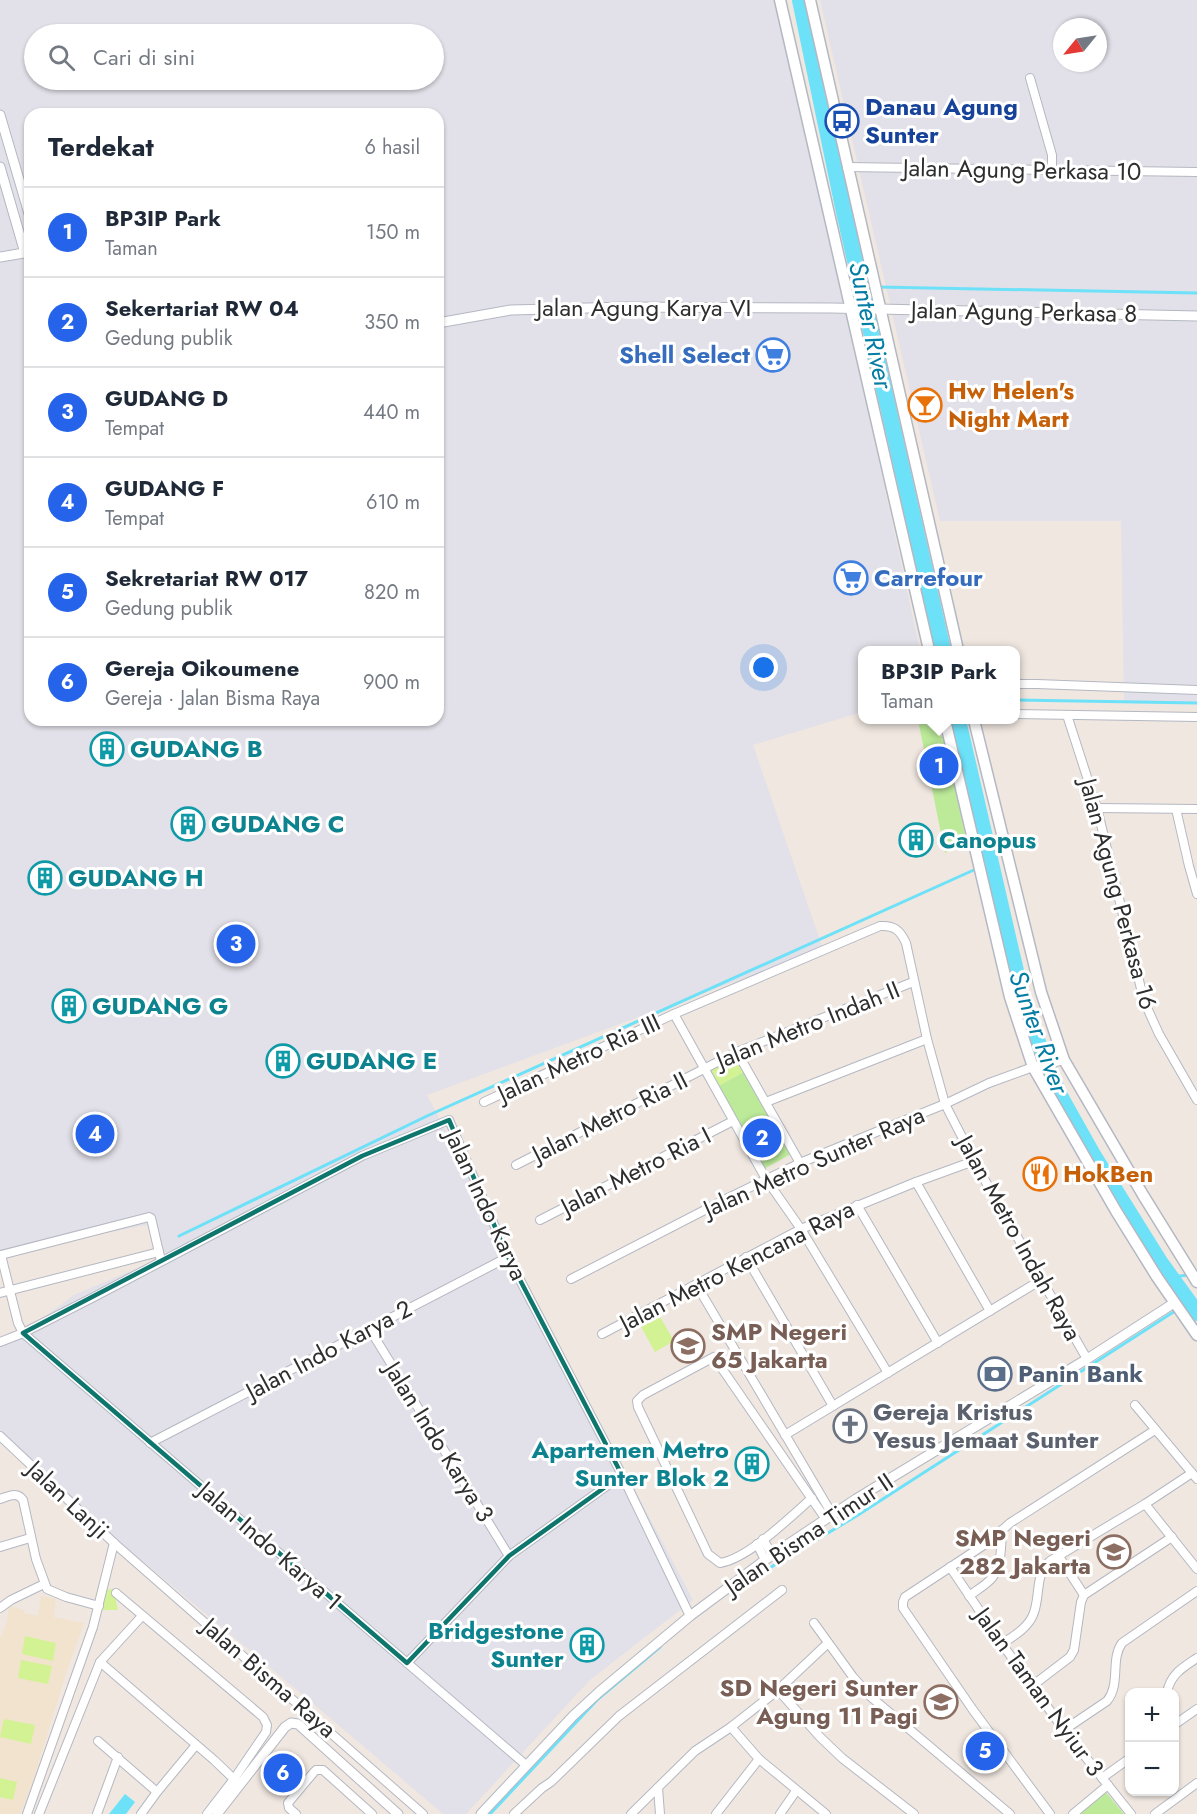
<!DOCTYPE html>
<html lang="id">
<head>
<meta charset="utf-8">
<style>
  body { margin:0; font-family:Jost,sans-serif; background:#f2f2f3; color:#1f2937 }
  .controls { position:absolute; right:18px; bottom:18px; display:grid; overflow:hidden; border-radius:12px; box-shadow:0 2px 4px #0004 }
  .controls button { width:54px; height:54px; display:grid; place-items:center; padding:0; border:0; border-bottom:2px solid #e0e1e3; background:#fff; color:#1f2937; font:30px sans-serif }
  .compass { position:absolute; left:1053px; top:18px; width:54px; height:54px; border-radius:50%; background:#fff; box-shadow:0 2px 4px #0004; rotate:240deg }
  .you { position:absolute; left:764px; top:668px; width:21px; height:21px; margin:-15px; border:4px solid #fff; border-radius:50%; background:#1a73e8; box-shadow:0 0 0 9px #1a73e833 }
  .badge { display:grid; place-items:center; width:39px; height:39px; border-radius:50%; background:#2563eb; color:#fff; font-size:20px; font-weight:700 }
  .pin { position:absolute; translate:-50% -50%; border:3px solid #fff; box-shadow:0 2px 6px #0006 }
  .popup { position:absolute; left:858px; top:646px; width:162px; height:78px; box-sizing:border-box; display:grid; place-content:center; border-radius:12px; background:#fff; filter:drop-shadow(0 2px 4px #0005); font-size:20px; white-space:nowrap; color:#747a83 }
  .popup b { font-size:22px; color:#1f2937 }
  .popup::after { content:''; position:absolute; left:50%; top:100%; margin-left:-12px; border:12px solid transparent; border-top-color:#fff }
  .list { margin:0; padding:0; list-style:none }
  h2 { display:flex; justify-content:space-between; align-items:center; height:78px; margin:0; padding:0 24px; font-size:26px }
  h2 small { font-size:20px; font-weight:400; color:#747a83 }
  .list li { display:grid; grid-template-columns:39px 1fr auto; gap:18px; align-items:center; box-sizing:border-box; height:90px; padding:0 24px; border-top:2px solid #e0e1e3 }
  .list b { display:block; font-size:22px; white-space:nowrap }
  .list p { margin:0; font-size:20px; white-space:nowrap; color:#747a83 }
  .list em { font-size:20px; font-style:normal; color:#747a83 }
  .icon { flex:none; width:33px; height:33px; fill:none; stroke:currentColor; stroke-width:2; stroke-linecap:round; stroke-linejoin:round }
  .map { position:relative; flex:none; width:1197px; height:1814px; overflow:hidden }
  .search { position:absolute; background:#fff; box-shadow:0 2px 4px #0004; left:24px; top:24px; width:420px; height:66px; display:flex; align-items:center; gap:15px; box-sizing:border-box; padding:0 21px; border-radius:33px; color:#747a83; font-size:22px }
  .panel { position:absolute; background:#fff; box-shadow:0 2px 4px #0004; left:24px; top:108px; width:420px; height:618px; border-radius:18px }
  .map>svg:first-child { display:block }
</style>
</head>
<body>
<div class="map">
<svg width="1197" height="1814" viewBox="0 0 1197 1814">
  <rect width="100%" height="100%" fill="#f0e7e0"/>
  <g fill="#e2e0e8" fill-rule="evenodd">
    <path d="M0 0H775L844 302 920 650H862V712L753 745 823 949 427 1095 693 1600 590 1680 466 1814H443L316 1706 0 1442V1346L29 1328 74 1295 159 1259 152 1224 0 1253ZM34 34H434V80H34ZM30 114H438V720H30Z"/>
    <path d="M820 0H1197V703L1124 701 1121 521H940ZM1062 27H1098V63H1062Z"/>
  </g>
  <path fill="#f2e3cf" d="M41 1596 56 1599 54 1617 84 1623 66 1673 32 1784 20 1814H0V1639L7 1622 9 1606 24 1610V1613L38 1616Z"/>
  <g fill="#bcea99">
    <path d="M918 720H921L944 738 967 843 945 853Z"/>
    <path d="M945 720H957L989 862 981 864Z"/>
    <path d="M745 1071 791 1154 762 1170 717 1087Z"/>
    <path d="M1104 1790 1124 1814H1076Z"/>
  </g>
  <g fill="#d3f294">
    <path d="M736 1055 745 1071 717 1087 708 1070Z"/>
    <path d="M659 1315 674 1341 655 1352 640 1325Z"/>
    <path d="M113 1589 118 1610H103L104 1590Z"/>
    <path d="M25 1636 56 1643 53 1661 22 1654Z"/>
    <path d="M21 1660 52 1666 48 1684 18 1678Z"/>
    <path d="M4 1719 35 1725 31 1744 0 1737Z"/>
    <path d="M0 1778 17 1782 13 1800 0 1797Z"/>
  </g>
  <path fill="#6ce1f8" d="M125 1794 135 1802 126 1814H109Z"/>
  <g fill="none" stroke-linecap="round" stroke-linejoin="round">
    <g stroke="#6ce1f8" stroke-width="3">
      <path d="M861 287H871"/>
      <path d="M878 287 1197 293"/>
      <path d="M1016 700 1197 703"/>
      <path d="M982 866 990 862"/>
      <path d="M179 1236 427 1116 976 869"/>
      <path d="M1171 1277 1189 1275"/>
      <path d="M731 1591 858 1515 1189 1302"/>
      <path d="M490 1814 598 1699 660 1647"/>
    </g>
    <g stroke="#6ce1f8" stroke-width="16">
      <path d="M800 0 844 212 943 650"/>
      <path d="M958 720 1012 954 1024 1004 1042 1053 1060 1096 1092 1153 1160 1262 1197 1313"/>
    </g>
    <defs>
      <g id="minor">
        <path d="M1030 78 1052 155V170"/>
        <path d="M847 167 1197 172"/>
        <path d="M1016 684H1037L1197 690"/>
        <path d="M1016 714 1197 717"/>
        <path d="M1067 715 1097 808 1144 1001 1159 1034 1197 1100"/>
        <path d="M1097 808 1197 809"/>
        <path d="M1176 809 1189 866 1197 894"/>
        <path d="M674 1014 766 1179 801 1229 888 1373"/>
        <path d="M737 1052 800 1163"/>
        <path d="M484 1102 674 1014 880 926C894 925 900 930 906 943L927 1039 945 1104 979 1170 1087 1359"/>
        <path d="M766 1102 927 1039"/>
        <path d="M516 1165 737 1052 913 982"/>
        <path d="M916 1182 990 1311"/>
        <path d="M857 1205 938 1343"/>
        <path d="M540 1220 733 1121"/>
        <path d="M0 1255H1L18 1323 23 1333 526 1765"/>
        <path d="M1 1255 149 1217 151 1218 161 1261"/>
        <path d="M746 1257 833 1406"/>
        <path d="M571 1279 730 1197 800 1163 945 1104 989 1083 1033 1067 1064 1060"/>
        <path d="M696 1284 832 1514"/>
        <path d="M0 1293 159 1252"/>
        <path d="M369 1328 509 1556"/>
        <path d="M602 1334 801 1229 916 1182 974 1161"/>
        <path d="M0 1342 23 1333 92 1298 362 1156 449 1120 508 1257 622 1475 690 1616"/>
        <path d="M1135 1405 1197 1479"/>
        <path d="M785 1435 1041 1280"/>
        <path d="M0 1436 114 1543 423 1814"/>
        <path d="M150 1443 508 1257"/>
        <path d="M812 1498C789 1518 749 1558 720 1563L708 1554 638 1407 637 1401 643 1395 714 1357 825 1518"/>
        <path d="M0 1499C9 1496 17 1491 23 1500L36 1559 47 1589 66 1597 99 1606"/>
        <path d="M1145 1504 1197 1569"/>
        <path d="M763 1539 772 1555"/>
        <path d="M757 1544 765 1560"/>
        <path d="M0 1547 30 1538"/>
        <path d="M1058 1555 1084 1595"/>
        <path d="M950 1567 1002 1644 1064 1730 1131 1814"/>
        <path d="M116 1593 263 1717 267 1725 266 1732 234 1779 207 1814"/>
        <path d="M969 1596C977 1590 986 1585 992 1578 1002 1566 1001 1545 1002 1530"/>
        <path d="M0 1608 11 1600 44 1584"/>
        <path d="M814 1623 853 1677 871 1697 1010 1814"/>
        <path d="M1002 1644C1013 1636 1027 1629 1033 1615 1041 1597 1034 1575 1050 1561L1145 1504 1192 1473"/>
        <path d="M100 1662 214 1760 237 1782"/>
        <path d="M407 1663 509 1556 622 1475"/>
        <path d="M1032 1686 1070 1657 1074 1650 1081 1602 1084 1595 1172 1537"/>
        <path d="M778 1690 820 1737 842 1758 914 1814"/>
        <path d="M1167 1692C1171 1674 1182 1668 1197 1658"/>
        <path d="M1174 1725 1197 1709"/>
        <path d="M731 1727 759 1759 826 1814"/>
        <path d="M1064 1730 1107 1701C1121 1684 1110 1660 1122 1643L1197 1591"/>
        <path d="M98 1741 157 1792"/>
        <path d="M1102 1778 1130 1758"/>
        <path d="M658 1788 660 1814"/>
        <path d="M27 1814 93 1627 114 1543"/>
        <path d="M39 1814 100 1662 142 1616"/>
        <path d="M97 1814 118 1757"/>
        <path d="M141 1814 157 1792 196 1745"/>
        <path d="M296 1814 289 1808 288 1803 314 1772 316 1770H323L372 1814"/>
        <path d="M514 1814 542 1788 551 1782 619 1716 782 1590"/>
        <path d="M631 1814 695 1751 731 1727 778 1690 828 1643"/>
        <path d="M716 1814 759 1759"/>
        <path d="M780 1814 796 1791"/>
        <path d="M1050 1814 973 1710 903 1608V1602L905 1597 990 1541 1010 1523 1155 1430"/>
        <path d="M1073 1814 1108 1785"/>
        <path d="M1155 1814 1197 1783"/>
      </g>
      <g id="tertiary">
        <path d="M0 115 30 217"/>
        <path d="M0 167 25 253"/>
        <path d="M0 257 30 252"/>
        <path d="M438 323 511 310 626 307 831 308 1197 316"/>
        <path d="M217 1814 285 1727 291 1723 298 1724 398 1814"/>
        <path d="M481 1814 573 1716 599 1692 690 1616 772 1555 856 1499 1087 1359 1174 1303"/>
      </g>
      <g id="secondary">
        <path d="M780 0 929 650"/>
        <path d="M810 0 958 650"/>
        <path d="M945 720 1010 997 1033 1067 1116 1211 1157 1277 1197 1335"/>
        <path d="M974 720 1041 992 1064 1060 1143 1195 1197 1282"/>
      </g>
    </defs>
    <use href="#minor" stroke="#b4b8c2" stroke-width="10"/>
    <use href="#tertiary" stroke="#b4b8c2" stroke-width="11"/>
    <use href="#secondary" stroke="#b4b8c2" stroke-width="13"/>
    <use href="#minor" stroke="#fff" stroke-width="8"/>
    <use href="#tertiary" stroke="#fff" stroke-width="9"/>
    <use href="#secondary" stroke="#fff" stroke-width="10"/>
  </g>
  <path fill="none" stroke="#0f766e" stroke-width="4.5" stroke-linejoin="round" d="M449 1120 508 1257 622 1475 509 1556 407 1663 23 1333 362 1156Z"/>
  <defs>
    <symbol id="bus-ring" viewBox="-11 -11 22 22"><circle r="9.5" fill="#fff" stroke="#1a4fb4" stroke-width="1.5"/><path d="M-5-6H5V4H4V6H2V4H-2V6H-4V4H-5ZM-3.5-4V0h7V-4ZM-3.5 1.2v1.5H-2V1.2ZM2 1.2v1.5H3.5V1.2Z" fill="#1a4fb4"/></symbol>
    <symbol id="supermarket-ring" viewBox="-11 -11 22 22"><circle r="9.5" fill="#fff" stroke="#3f7fe0" stroke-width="1.5"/><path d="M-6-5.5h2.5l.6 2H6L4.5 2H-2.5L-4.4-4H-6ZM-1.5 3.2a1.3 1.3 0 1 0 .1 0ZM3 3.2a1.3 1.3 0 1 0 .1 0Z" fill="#3f7fe0"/></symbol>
    <symbol id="bar-ring" viewBox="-11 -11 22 22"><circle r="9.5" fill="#fff" stroke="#e8710a" stroke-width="1.5"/><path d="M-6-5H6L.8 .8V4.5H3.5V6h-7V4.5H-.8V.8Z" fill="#e8710a"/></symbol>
    <symbol id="building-ring" viewBox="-11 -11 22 22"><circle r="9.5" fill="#fff" stroke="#0f9aa8" stroke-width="1.5"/><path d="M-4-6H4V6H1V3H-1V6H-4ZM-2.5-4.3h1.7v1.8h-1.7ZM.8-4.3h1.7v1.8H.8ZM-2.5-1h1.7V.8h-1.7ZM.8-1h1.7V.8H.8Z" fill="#0f9aa8"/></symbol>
    <symbol id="restaurant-ring" viewBox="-11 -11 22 22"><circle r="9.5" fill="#fff" stroke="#e8710a" stroke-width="1.5"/><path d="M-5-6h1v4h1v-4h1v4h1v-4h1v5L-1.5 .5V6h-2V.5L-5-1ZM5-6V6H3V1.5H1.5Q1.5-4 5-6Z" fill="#e8710a"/></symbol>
    <symbol id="school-ring" viewBox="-11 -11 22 22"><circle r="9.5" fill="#fff" stroke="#8d6e63" stroke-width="1.5"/><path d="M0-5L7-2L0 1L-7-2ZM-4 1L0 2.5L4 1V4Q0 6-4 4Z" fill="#8d6e63"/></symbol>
    <symbol id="bank-ring" viewBox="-11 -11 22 22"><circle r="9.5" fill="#fff" stroke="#5c6f8a" stroke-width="1.5"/><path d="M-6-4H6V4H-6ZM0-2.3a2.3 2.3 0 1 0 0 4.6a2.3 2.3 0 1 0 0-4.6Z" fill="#5c6f8a"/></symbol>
    <symbol id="church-ring" viewBox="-11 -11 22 22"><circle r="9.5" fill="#fff" stroke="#6b7280" stroke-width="1.5"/><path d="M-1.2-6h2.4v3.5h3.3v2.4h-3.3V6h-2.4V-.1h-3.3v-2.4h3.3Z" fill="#6b7280"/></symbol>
  </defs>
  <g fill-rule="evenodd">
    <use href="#bus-ring" x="823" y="102" width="38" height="38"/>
    <use href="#supermarket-ring" x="754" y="336" width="38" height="38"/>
    <use href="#bar-ring" x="906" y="386" width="38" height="38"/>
    <use href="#supermarket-ring" x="832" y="559" width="38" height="38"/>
    <use href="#building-ring" x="88" y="730" width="38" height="38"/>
    <use href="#building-ring" x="169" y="805" width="38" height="38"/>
    <use href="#building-ring" x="897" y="821" width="38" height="38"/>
    <use href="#building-ring" x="26" y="859" width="38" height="38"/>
    <use href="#building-ring" x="50" y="987" width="38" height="38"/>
    <use href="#building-ring" x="264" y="1042" width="38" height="38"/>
    <use href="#restaurant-ring" x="1021" y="1155" width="38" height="38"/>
    <use href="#school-ring" x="669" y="1327" width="38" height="38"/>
    <use href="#bank-ring" x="976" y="1355" width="38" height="38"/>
    <use href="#church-ring" x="831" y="1407" width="38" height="38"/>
    <use href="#building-ring" x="733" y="1445" width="38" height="38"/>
    <use href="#school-ring" x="1095" y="1533" width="38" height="38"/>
    <use href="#building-ring" x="568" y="1626" width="38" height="38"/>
    <use href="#school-ring" x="922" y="1683" width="38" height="38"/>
  </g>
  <g text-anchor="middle" stroke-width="6" stroke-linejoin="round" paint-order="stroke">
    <g font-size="24" font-weight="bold" fill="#164399" stroke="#fff" text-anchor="start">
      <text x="865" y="115">Danau Agung<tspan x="865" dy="28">Sunter</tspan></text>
    </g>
    <g font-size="24" fill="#2e2e2e" stroke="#fff">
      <text transform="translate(1022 170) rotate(1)" y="8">Jalan Agung Perkasa 10</text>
      <text x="644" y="316">Jalan Agung Karya VI</text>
      <text transform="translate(1024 312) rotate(1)" y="8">Jalan Agung Perkasa 8</text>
      <text transform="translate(1118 894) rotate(75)" y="8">Jalan Agung Perkasa 16</text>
      <text transform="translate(808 1025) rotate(-22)" y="8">Jalan Metro Indah II</text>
      <text transform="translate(579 1058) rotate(-25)" y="8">Jalan Metro Ria III</text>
      <text transform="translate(610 1117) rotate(-27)" y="8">Jalan Metro Ria II</text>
      <text transform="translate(814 1162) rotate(-24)" y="8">Jalan Metro Sunter Raya</text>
      <text transform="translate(636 1171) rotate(-27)" y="8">Jalan Metro Ria I</text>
      <text transform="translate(486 1205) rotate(65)" y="8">Jalan Indo Karya</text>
      <text transform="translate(1019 1238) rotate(61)" y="8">Jalan Metro Indah Raya</text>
      <text transform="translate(737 1266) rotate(-27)" y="8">Jalan Metro Kencana Raya</text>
      <text transform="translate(329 1350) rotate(-28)" y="8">Jalan Indo Karya 2</text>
      <text transform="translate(439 1442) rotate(58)" y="8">Jalan Indo Karya 3</text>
      <text transform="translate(68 1500) rotate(43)" y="8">Jalan Lanji</text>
      <text transform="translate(809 1534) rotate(-34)" y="8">Jalan Bisma Timur II</text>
      <text transform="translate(270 1546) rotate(41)" y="8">Jalan Indo Karya 1</text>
      <text transform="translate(269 1678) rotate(41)" y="8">Jalan Bisma Raya</text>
      <text transform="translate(1039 1692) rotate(54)" y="8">Jalan Taman Nyiur 3</text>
    </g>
    <g font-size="24" font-weight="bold" fill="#366cbe" stroke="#fff" text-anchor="end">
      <text x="750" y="363">Shell Select</text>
      <text x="874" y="586" text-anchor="start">Carrefour</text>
    </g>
    <g font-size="24" font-weight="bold" fill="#c56008" stroke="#fff" text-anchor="start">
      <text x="948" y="399">Hw Helen's<tspan x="948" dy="28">Night Mart</tspan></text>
      <text x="1063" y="1182">HokBen</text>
    </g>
    <g font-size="24" font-weight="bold" fill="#0d838f" stroke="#fff" text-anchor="start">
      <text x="130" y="757">GUDANG B</text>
      <text x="211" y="832">GUDANG C</text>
      <text x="939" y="848">Canopus</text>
      <text x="68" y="886">GUDANG H</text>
      <text x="92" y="1014">GUDANG G</text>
      <text x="306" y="1069">GUDANG E</text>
      <text x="729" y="1458" text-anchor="end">Apartemen Metro<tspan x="729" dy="28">Sunter Blok 2</tspan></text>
      <text x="564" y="1639" text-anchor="end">Bridgestone<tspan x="564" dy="28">Sunter</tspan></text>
    </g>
    <g font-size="24" font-weight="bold" fill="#785e54" stroke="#fff" text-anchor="end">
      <text x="711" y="1340" text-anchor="start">SMP Negeri<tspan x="711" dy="28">65 Jakarta</tspan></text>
      <text x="1091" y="1546">SMP Negeri<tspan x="1091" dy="28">282 Jakarta</tspan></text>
      <text x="918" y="1696">SD Negeri Sunter<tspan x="918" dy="28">Agung 11 Pagi</tspan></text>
    </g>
    <g font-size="24" font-weight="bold" fill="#4e5e75" stroke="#fff" text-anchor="start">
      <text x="1018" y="1382">Panin Bank</text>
    </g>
    <g font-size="24" font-weight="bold" fill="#5b616d" stroke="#fff" text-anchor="start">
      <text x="873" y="1420">Gereja Kristus<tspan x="873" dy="28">Yesus Jemaat Sunter</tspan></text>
    </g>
    <g font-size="26" font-style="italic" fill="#047da5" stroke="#fff">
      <text transform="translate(871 325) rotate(78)" y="9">Sunter River</text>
      <text transform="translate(1039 1032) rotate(70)" y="9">Sunter River</text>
    </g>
  </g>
</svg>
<div class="controls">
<button>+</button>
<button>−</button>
</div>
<svg class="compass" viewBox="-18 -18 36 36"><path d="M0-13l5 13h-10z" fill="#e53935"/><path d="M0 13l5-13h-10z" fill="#747a83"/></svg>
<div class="you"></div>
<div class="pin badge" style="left:939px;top:766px">1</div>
<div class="popup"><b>BP3IP Park</b>Taman</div>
<div class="pin badge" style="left:762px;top:1138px">2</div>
<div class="pin badge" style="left:236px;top:944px">3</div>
<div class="pin badge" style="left:95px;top:1134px">4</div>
<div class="pin badge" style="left:985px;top:1751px">5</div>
<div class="pin badge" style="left:283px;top:1773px">6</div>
<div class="search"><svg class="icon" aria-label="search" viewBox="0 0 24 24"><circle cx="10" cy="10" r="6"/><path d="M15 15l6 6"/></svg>Cari di sini</div>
<section class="panel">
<h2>Terdekat<small>6 hasil</small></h2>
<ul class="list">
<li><span class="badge">1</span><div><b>BP3IP Park</b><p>Taman</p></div><em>150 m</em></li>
<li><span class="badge">2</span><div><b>Sekertariat RW 04</b><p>Gedung publik</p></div><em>350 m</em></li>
<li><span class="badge">3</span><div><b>GUDANG D</b><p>Tempat</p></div><em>440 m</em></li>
<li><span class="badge">4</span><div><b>GUDANG F</b><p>Tempat</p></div><em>610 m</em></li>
<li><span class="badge">5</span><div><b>Sekretariat RW 017</b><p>Gedung publik</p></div><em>820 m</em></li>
<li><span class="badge">6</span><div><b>Gereja Oikoumene</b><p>Gereja · Jalan Bisma Raya</p></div><em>900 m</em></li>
</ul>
</section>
</div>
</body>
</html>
